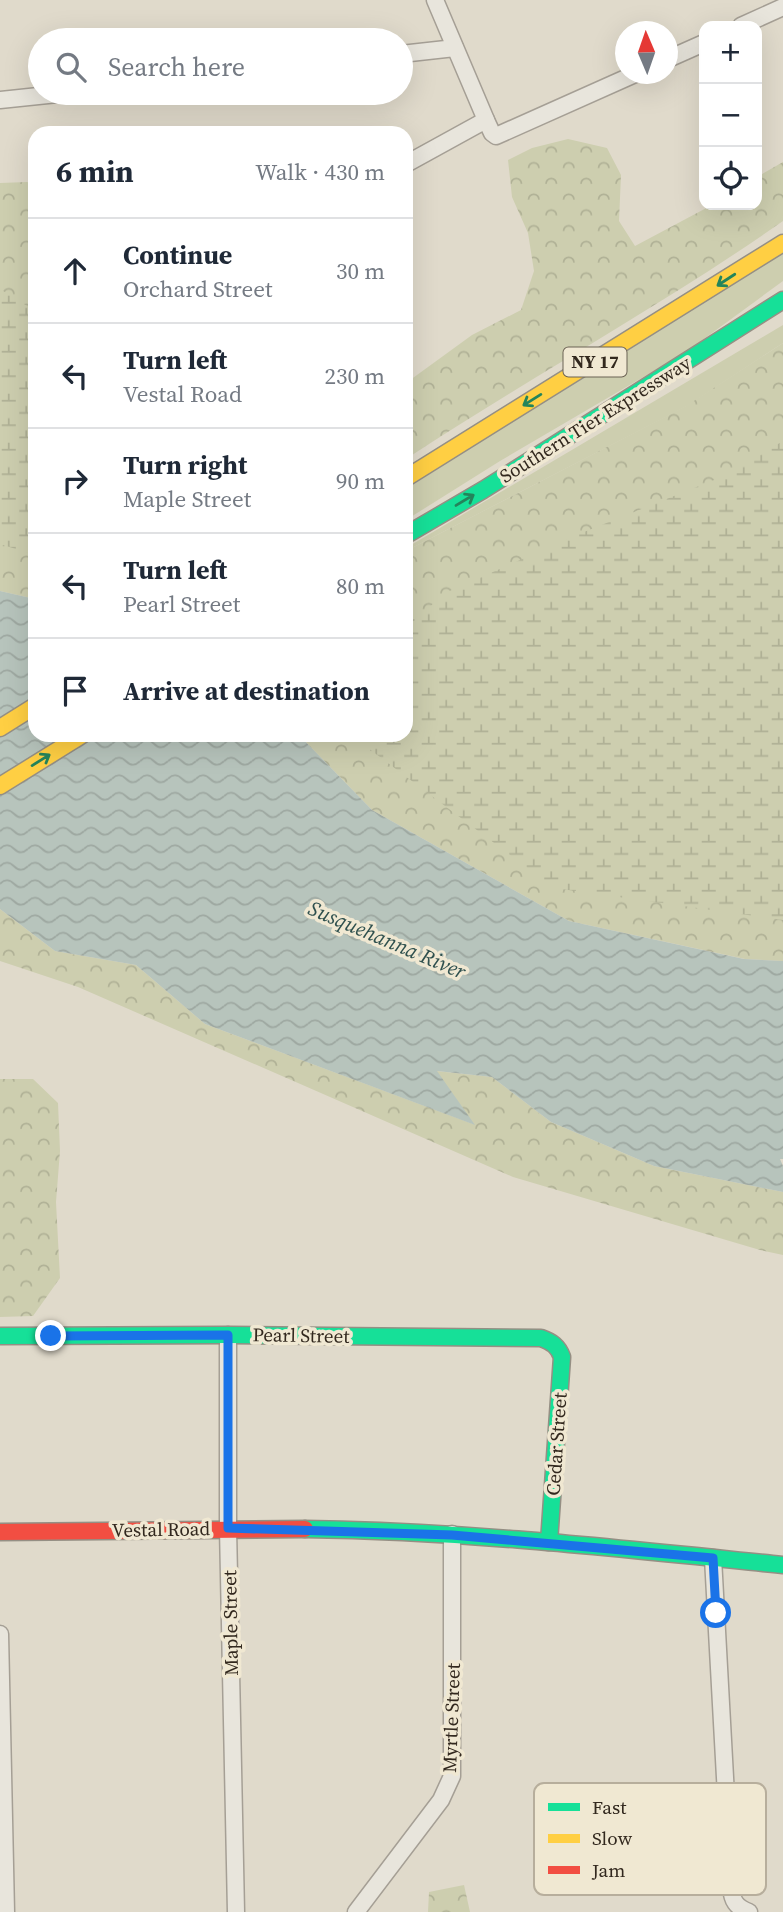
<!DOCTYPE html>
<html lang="en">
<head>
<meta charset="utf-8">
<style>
  body { margin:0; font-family:"Source Serif 4",serif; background:#f2f2f3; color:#1f2937 }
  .controls { position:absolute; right:21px; top:21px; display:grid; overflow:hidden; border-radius:14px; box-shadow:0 7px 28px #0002 }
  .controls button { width:63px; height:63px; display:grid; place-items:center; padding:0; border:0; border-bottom:2px solid #e0e1e3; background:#fff; color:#1f2937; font:35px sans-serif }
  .compass { position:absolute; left:615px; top:21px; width:63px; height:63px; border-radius:50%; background:#fff; box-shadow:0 7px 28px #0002; rotate:358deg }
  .stop { position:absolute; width:21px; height:21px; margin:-16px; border:5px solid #1a73e8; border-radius:50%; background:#fff }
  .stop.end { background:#1a73e8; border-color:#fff; box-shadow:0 2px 7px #0008 }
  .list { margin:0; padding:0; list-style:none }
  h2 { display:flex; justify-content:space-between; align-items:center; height:91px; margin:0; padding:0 28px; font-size:30px }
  h2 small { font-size:23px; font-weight:400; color:#747a83 }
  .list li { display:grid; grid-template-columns:46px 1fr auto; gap:21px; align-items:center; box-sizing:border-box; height:105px; padding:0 28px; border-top:2px solid #e0e1e3 }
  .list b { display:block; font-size:26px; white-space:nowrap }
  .list p { margin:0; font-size:23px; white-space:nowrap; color:#747a83 }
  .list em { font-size:23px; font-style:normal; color:#747a83 }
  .icon { flex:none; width:38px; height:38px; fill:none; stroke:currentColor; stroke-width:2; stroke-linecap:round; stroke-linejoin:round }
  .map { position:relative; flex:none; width:783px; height:1912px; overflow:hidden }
  .search { position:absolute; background:#fff; box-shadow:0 7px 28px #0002; left:28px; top:28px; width:385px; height:77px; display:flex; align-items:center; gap:18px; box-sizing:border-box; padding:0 24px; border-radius:38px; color:#747a83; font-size:26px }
  .panel { position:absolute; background:#fff; box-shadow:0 7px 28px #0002; left:28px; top:126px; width:385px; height:616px; border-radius:21px }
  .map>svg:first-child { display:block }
</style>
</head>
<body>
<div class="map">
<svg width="783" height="1912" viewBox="0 0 783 1912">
  <defs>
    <pattern id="forest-crowns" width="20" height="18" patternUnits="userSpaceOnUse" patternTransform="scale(1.75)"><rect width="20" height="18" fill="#cdceaf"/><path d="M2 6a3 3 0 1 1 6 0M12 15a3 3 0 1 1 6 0" fill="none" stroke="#b0b196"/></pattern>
    <pattern id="wetland-marsh" width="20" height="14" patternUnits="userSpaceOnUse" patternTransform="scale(1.75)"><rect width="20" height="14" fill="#cdceaf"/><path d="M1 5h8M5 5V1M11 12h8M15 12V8" fill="none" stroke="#b0b196"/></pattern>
    <pattern id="water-waves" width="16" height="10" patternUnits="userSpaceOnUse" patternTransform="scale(1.75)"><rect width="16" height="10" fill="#b7c4bc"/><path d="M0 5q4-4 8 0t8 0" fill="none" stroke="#9ea8a1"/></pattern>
  </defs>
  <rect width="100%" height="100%" fill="#e0dacb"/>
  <g fill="#cdceaf">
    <path d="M783 251V281L686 352 500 461 406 520V489Z"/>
    <path d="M783 325V343L687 406 406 551V548Z"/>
  </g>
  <g fill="url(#forest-crowns)">
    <path d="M568 139 607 148 621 175 619 221 635 246 712 205H757V177L783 162V221C662 306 530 377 406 459V383L472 335 521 310 534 271 528 233 512 197 508 160 532 148Z"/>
    <path d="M27 182 35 184V599L0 591V183Z"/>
    <path d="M783 343V961L745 959 569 921 372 810 299 735H406V551L686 406Z"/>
    <path d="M0 909 55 951 136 965 205 1024 473 1124 436 1071 492 1077 551 1122 654 1166 783 1192V1255L760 1250 513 1177 78 987 0 961Z"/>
    <path d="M0 1079H33L58 1103 60 1151 56 1202 60 1278 33 1316 0 1317Z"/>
    <path d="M464 1885 470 1912H428L429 1892Z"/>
  </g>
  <g fill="url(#wetland-marsh)">
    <path d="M0 289 35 311V555L0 544Z"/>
    <path d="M783 441V920L554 888 368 748 370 735H406V628L445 593 579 534 729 474Z"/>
  </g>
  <path fill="url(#water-waves)" d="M0 591 35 599V735H299L372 810 569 921 744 959 783 961V1159H780L783 1166V1192L654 1166 551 1122 492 1077 437 1071 475 1125 205 1024 136 965 55 951 0 909Z"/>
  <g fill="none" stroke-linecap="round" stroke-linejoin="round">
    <defs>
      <g id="street">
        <path d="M435 0 486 120 492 133 496 136 635 74"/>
        <path d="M741 26 783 7"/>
        <path d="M401 54 455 48"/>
        <path d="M668 59 704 43"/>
        <path d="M0 100 67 93"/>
        <path d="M406 164 486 120"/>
        <path d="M228 1335V1528L236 1912"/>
        <path d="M713 1558 731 1887C732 1901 736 1907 749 1912"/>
        <path d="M0 1634 6 1912"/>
        <path d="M356 1912 441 1800 452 1776V1534"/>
      </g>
      <g id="fast">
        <path d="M406 535 483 490 783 300"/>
        <path d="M0 1336 228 1335 541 1338C552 1342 558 1346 562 1357L549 1542"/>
        <path d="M305 1529C465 1531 624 1549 783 1565"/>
      </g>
      <g id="slow">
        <path d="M406 478 783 243"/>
        <path d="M0 728 35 706"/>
        <path d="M0 786 82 735"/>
      </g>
      <path id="jam" d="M0 1532 305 1529"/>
    </defs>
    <use href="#street" stroke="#a59f95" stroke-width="19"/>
    <use href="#fast" stroke="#958f84" stroke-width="19"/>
    <use href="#slow" stroke="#958f84" stroke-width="19"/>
    <use href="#jam" stroke="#958f84" stroke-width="19"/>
    <use href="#street" stroke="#e8e5dc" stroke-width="16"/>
    <use href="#fast" stroke="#16e098" stroke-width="16"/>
    <use href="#slow" stroke="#ffcf43" stroke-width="16"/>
    <use href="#jam" stroke="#f24e42" stroke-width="16"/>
  </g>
  <defs><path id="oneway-shaft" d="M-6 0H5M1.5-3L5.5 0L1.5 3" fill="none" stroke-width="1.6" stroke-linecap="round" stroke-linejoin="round" transform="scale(1.75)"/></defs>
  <g stroke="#24845b">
    <use href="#oneway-shaft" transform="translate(726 280) rotate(147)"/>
    <use href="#oneway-shaft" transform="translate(532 400) rotate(148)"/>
    <use href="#oneway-shaft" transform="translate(465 500) rotate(-31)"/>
    <use href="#oneway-shaft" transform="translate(41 760) rotate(-32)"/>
  </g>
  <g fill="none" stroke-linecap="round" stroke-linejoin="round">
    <path stroke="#1a73e8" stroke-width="9" d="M51 1336 228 1335V1528L452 1535 713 1558 716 1613"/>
  </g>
  <g text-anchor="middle" stroke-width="7" stroke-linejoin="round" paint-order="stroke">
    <rect fill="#f0e8d2" stroke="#6b6254" stroke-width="2" x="563.5" y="347.5" width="63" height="29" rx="5"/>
    <g font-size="18" font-weight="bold" fill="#32281e">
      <text x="595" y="368">NY 17</text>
    </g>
    <g font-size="19" fill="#32281e" stroke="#f0e8d2">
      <text transform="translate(595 419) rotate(-32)" y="7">Southern Tier Expressway</text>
      <text transform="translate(301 1335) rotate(1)" y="7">Pearl Street</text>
      <text transform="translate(556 1444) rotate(-86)" y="7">Cedar Street</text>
      <text transform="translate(161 1529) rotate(-1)" y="7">Vestal Road</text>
      <text transform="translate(230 1623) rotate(-91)" y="7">Maple Street</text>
      <text transform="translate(451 1718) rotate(-88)" y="7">Myrtle Street</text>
    </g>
    <g font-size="21" font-style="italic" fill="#2f504e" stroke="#f0e8d2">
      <text transform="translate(387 940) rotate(23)" y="7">Susquehanna River</text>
    </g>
  </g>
  <rect x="534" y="1783" width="232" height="112" rx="10" fill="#f0e8d2" stroke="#b7ae9c" stroke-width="2"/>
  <rect x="548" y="1803" width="32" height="8" fill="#16e098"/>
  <rect x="548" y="1834" width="32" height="9" fill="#ffcf43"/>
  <rect x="548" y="1866" width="32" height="8" fill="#f24e42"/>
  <g font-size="19" fill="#32281e">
    <text x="592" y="1814">Fast</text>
    <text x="592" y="1845">Slow</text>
    <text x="592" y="1877">Jam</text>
  </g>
</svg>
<div class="controls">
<button>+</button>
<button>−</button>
<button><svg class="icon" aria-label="locate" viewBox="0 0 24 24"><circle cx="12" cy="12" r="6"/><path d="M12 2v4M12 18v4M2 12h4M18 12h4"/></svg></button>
</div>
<svg class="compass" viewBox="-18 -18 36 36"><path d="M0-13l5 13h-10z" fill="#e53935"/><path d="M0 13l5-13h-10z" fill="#747a83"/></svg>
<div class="stop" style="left:716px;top:1613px"></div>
<div class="stop end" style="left:51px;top:1336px"></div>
<div class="search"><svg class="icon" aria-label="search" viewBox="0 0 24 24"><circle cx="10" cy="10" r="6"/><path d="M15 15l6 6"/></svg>Search here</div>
<section class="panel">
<h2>6 min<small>Walk · 430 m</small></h2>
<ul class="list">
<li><svg class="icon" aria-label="ahead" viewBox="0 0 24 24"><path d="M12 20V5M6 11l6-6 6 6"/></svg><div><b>Continue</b><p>Orchard Street</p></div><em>30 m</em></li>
<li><svg class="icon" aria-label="left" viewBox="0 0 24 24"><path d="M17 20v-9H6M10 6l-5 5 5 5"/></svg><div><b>Turn left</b><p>Vestal Road</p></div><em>230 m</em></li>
<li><svg class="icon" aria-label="right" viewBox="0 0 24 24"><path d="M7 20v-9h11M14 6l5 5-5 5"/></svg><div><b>Turn right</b><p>Maple Street</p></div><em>90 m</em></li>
<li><svg class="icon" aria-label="left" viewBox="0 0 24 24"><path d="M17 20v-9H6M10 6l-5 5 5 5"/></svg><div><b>Turn left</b><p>Pearl Street</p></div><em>80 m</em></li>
<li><svg class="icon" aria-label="arrive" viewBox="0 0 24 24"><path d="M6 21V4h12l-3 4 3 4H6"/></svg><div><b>Arrive at destination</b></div></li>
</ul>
</section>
</div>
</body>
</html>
